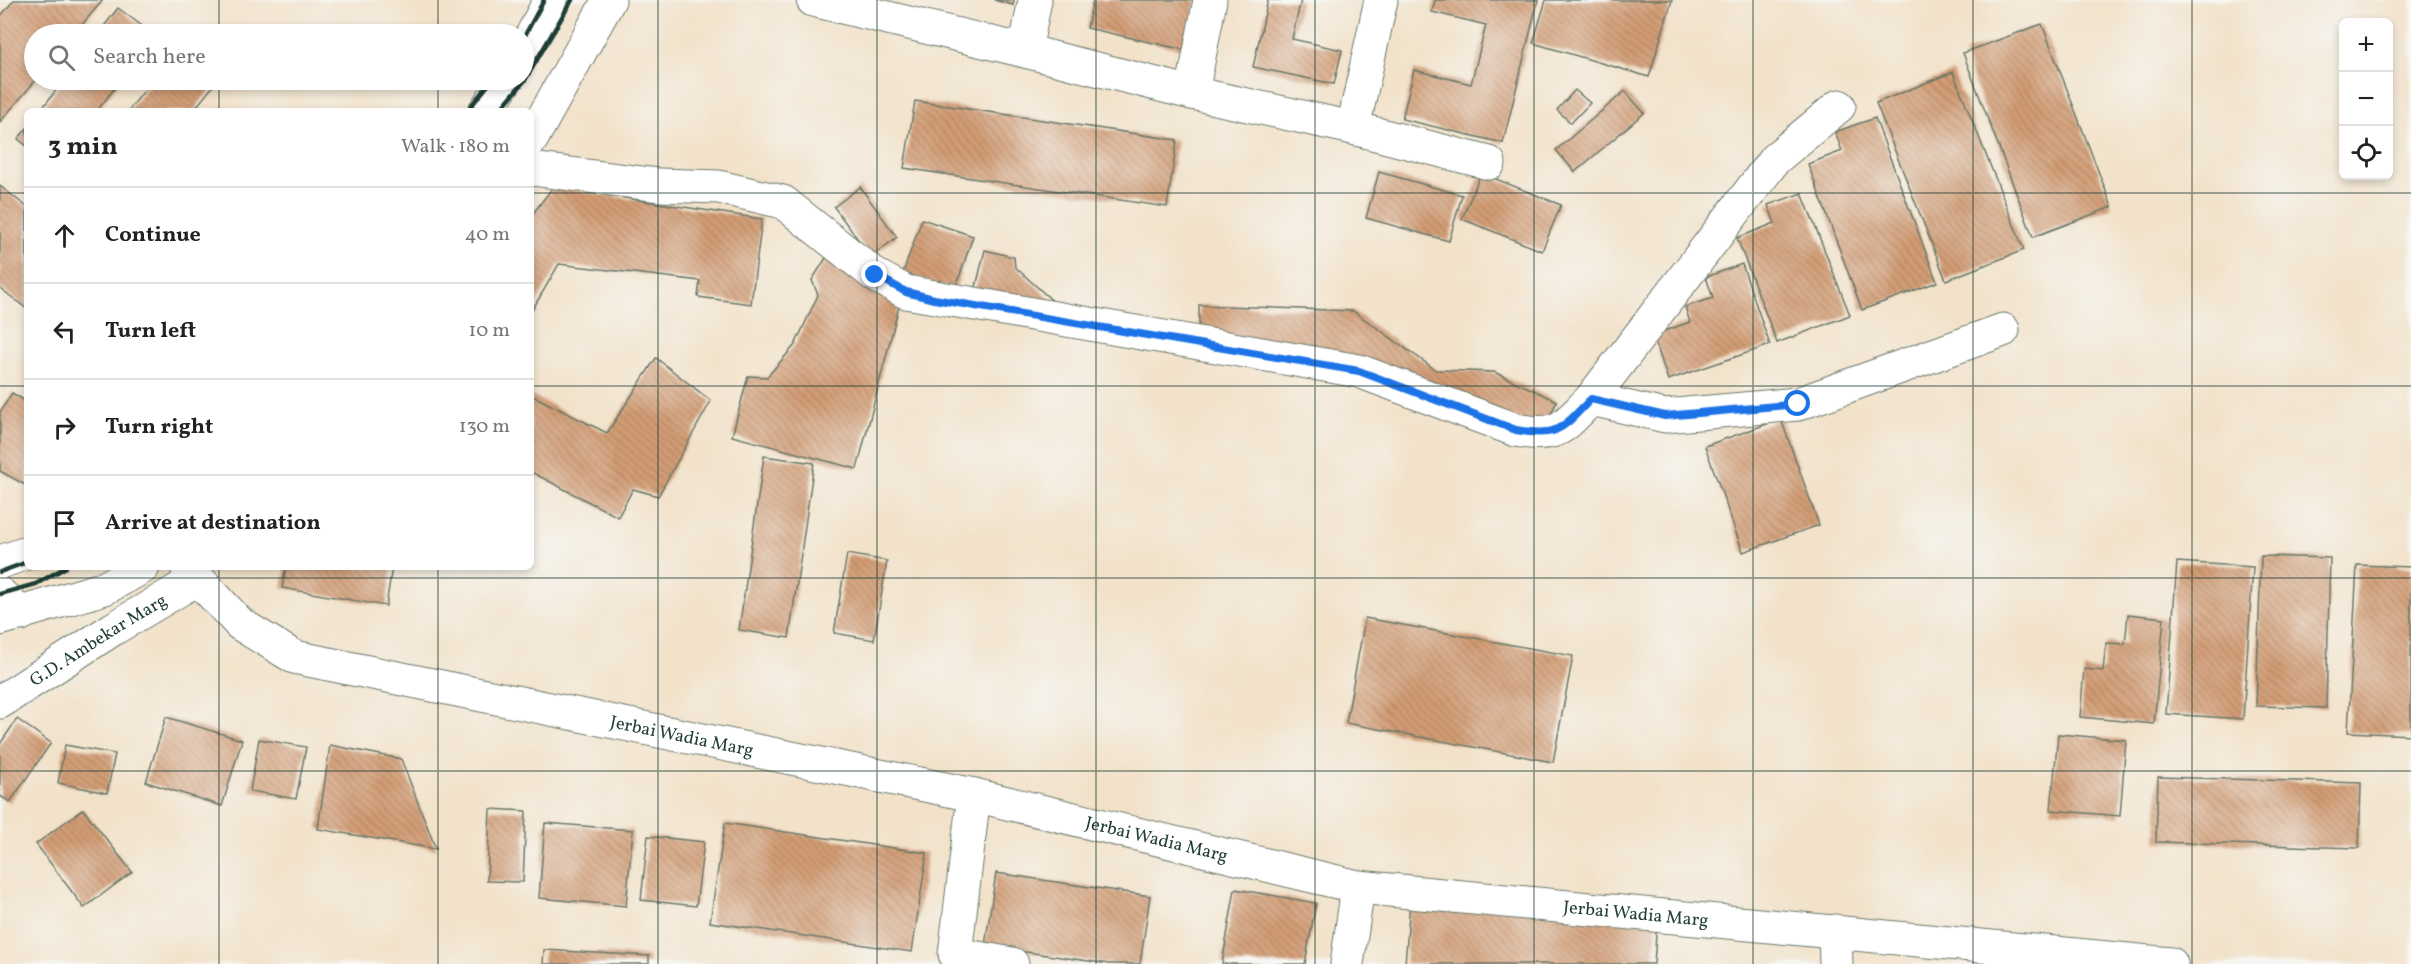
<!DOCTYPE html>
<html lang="en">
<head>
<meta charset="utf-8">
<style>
  body { margin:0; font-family:Vollkorn,serif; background:#f6f6f6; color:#222 }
  .controls { position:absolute; right:18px; top:18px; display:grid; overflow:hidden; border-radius:9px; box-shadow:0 3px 9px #0003 }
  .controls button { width:54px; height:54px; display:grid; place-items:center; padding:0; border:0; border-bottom:2px solid #e0e0e0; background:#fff; color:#222; font:30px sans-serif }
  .stop { position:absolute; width:18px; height:18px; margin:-14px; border:4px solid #1a73e8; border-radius:50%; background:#fff }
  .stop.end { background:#1a73e8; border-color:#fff; box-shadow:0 2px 6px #0008 }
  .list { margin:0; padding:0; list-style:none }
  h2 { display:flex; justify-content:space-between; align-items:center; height:78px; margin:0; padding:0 24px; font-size:26px }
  h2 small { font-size:20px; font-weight:400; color:#767676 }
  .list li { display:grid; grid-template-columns:39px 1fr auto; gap:18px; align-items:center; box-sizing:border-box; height:96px; padding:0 24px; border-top:2px solid #e0e0e0 }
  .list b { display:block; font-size:22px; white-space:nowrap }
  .list em { font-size:20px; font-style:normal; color:#767676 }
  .icon { flex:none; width:33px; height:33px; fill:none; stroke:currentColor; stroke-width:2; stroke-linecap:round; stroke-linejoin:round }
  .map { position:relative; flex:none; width:2411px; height:964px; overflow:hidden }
  .search { position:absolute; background:#fff; box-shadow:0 3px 9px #0003; left:24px; top:24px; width:510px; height:66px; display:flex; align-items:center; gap:15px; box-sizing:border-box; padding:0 21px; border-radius:33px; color:#767676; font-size:22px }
  .panel { position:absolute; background:#fff; box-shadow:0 3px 9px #0003; left:24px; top:108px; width:510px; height:462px; border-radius:9px }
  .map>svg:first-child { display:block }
</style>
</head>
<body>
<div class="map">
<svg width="2411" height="964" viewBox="0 0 2411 964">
  <defs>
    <pattern id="building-back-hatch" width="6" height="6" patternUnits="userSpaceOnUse" patternTransform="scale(1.5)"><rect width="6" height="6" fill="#d39d75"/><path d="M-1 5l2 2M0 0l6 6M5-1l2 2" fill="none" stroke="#ab8161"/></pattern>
  </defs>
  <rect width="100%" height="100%" fill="#f6f6f2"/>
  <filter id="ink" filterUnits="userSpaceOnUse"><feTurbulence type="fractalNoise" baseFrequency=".0167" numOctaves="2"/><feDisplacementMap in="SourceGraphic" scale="12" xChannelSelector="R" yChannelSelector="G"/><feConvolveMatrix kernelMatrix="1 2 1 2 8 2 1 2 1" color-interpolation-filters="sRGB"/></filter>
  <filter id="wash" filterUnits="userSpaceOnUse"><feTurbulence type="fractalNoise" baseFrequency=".008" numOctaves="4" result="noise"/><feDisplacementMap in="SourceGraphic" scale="24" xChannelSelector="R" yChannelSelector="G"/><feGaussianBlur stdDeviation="1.35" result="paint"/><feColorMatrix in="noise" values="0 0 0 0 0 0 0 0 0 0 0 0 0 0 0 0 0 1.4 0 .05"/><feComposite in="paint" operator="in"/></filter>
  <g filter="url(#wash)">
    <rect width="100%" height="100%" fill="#f2e2ca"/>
    <g id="blocks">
      <g fill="url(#building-back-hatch)">
        <path d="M14 0H103L74 34H34L36 80 0 122V17Z"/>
        <path d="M994 0H1014L1013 5Z"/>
        <path d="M1093 0H1196L1185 50 1087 28Z"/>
        <path d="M1268 0H1301L1292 39 1342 50 1334 84 1253 67Z"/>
        <path d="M1435 0H1538L1503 143 1402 119 1414 70 1471 84 1486 25 1432 12Z"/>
        <path d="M1546 0H1672L1649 77 1533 43Z"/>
        <path d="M118 8 153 34H98Z"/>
        <path d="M2042 24 2112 207 2033 237 1963 53Z"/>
        <path d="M1953 72 2024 250 1946 280 1876 103Z"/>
        <path d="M64 80H121L97 111H40Z"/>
        <path d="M153 80H218L193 111H128Z"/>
        <path d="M1575 90 1590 103 1571 123 1557 110Z"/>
        <path d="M1625 91 1644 113 1575 172 1556 150Z"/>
        <path d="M915 101 1177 140 1167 207 904 168Z"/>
        <path d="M1875 118 1937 282 1862 310 1808 164 1842 151 1835 132Z"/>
        <path d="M27 128V146L18 139Z"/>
        <path d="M1379 172 1462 195 1449 241 1366 218Z"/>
        <path d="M1481 173 1561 205 1542 251 1462 219Z"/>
        <path d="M0 186 27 207V309L0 288Z"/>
        <path d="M553 187 762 219 751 304 698 297 700 281 559 264 531 312V216Z"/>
        <path d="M860 187 897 237 871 257 834 207Z"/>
        <path d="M1802 193 1850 315 1777 343 1737 238 1775 223 1768 205Z"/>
        <path d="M922 219 973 236 955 290 903 273Z"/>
        <path d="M985 250 1014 257 1015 267 1067 314 974 295Z"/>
        <path d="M829 253 899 306 857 469 732 436 748 376 767 377 795 345 818 295 812 280Z"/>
        <path d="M1742 264 1770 345 1668 380 1653 335 1690 322 1685 307 1713 298 1706 277Z"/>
        <path d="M1199 305 1353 311 1436 370 1494 372 1557 401 1544 428 1199 333Z"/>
        <path d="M656 358 711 401 658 496 633 489 618 517 531 472V395L607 433Z"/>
        <path d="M12 393 27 402V486L0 471V412Z"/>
        <path d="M1781 419 1819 525 1743 552 1705 446Z"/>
        <path d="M764 456 814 463 789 638 739 630Z"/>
        <path d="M847 554 887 561 874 640 834 633Z"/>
        <path d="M2261 556 2330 558 2326 708 2256 706Z"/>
        <path d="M2177 562 2253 567 2243 719 2166 714Z"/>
        <path d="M2357 565 2411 567V735L2348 732Z"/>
        <path d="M286 567H392L386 606 282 588Z"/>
        <path d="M2128 614 2164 618 2154 724 2080 717 2084 669 2103 671 2106 643 2125 644Z"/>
        <path d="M1365 618 1573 656 1553 762 1346 723Z"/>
        <path d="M166 717 242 740 222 806 146 782Z"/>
        <path d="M17 719 51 743 10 802 0 796V744Z"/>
        <path d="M2058 734 2126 740 2120 816 2051 810Z"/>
        <path d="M259 739 306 747 296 799 250 791Z"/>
        <path d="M65 745 115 754 107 793 58 783Z"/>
        <path d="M330 745 401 759 436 849 318 829Z"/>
        <path d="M2158 777 2361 783 2359 848 2156 842Z"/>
        <path d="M83 809 132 872 84 908 36 844Z"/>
        <path d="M490 809 526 811 523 882 487 881Z"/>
        <path d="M545 823 633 830 626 906 539 898Z"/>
        <path d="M725 823 927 853 912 952 710 922Z"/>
        <path d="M648 836 704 842 696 906 641 900Z"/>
        <path d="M996 873 1150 896 1140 964H1109L985 946Z"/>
        <path d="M1235 889 1316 903 1305 964H1222Z"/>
        <path d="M1410 902 1657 920 1654 964H1405Z"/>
        <path d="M544 950 649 956V964H543Z"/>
      </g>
    </g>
  </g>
  <g filter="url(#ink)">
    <use href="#blocks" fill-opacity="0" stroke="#697768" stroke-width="1.5"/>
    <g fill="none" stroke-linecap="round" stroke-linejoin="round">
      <defs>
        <g id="minor">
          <path d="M813 0 1025 51"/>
          <path d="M1035 0 1025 51 1192 93 1210 0"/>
          <path d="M1192 93 1353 128 1381 0"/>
          <path d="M1353 128 1489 163"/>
          <path d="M531 169 659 185 719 187 783 202 875 275 906 292 1359 371 1516 430C1559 438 1562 428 1591 399L1665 416 1798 404 2003 330"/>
          <path d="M1591 399 1775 159 1839 106"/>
          <path d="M0 594 21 614"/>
          <path d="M974 795 955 954 1012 964"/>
          <path d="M1835 931 1836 964"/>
          <path d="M1347 964 1358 887"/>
        </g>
        <g id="major">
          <path d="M524 51 550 0"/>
          <path d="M485 111 506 80"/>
          <path d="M531 140 609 0"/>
          <path d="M0 562 27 553"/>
          <path id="s1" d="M187 567 240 624 294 657 974 795 1358 887 2171 964"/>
          <path d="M0 619 105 588 143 567"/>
          <path id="s2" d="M0 702 113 629 197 579"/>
        </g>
      </defs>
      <use href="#minor" stroke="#697768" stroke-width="35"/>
      <use href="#major" stroke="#697768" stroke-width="35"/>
      <use href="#minor" stroke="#fff" stroke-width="33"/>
      <use href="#major" stroke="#fff" stroke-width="33"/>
      <g stroke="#1f3d34" stroke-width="4.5">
        <path d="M524 37 544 0"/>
        <path d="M467 111 492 80"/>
        <path d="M499 111 525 80 572 0"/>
        <path d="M0 572 27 562"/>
        <path d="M0 594 36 584 66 567"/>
      </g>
    </g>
  </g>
  <g fill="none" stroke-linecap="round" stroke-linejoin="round" filter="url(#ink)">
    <path stroke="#1a73e8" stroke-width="8" d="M875 275 906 292 934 299 1359 371 1516 430C1559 438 1562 428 1591 399L1665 416 1798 404"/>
  </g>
  <path fill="none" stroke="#1f3d34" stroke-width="1.5" stroke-opacity="0.55" d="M219 0V34M438 0V34M658 0V964M877 0V964M1096 0V964M1315 0V964M1534 0V964M1753 0V964M1973 0V964M2192 0V964M219 80V111M438 80V111M0 193H27M531 193H2411M0 386H27M531 386H2411M219 567V964M438 567V964M0 578H2411M0 771H2411"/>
  <g text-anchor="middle" stroke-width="4.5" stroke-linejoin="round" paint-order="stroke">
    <g font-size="18" fill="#1f3d34" stroke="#f6f6f2">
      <text dy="6" stroke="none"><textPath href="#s2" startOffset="116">G.D. Ambekar Marg</textPath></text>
      <text dy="6" stroke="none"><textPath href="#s1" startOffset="537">Jerbai Wadia Marg</textPath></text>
      <text dy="6" stroke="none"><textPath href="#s1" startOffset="1023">Jerbai Wadia Marg</textPath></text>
      <text dy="6" stroke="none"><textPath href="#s1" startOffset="1509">Jerbai Wadia Marg</textPath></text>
    </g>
  </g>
</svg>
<div class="controls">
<button>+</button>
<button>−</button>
<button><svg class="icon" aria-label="locate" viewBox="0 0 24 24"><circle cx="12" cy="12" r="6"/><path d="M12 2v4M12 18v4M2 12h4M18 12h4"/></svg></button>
</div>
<div class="stop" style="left:1798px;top:404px"></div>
<div class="stop end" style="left:875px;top:275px"></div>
<div class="search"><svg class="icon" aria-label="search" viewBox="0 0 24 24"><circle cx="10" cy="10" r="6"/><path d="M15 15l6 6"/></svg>Search here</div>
<section class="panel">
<h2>3 min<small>Walk · 180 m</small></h2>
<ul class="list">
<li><svg class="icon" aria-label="ahead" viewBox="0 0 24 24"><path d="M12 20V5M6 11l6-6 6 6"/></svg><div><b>Continue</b></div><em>40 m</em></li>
<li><svg class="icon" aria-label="left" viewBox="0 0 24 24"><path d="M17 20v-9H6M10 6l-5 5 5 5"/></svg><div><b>Turn left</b></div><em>10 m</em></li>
<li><svg class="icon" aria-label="right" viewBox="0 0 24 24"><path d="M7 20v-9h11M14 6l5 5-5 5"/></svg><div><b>Turn right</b></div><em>130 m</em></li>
<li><svg class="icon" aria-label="arrive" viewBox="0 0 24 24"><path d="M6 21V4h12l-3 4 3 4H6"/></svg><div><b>Arrive at destination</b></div></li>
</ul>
</section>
</div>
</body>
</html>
